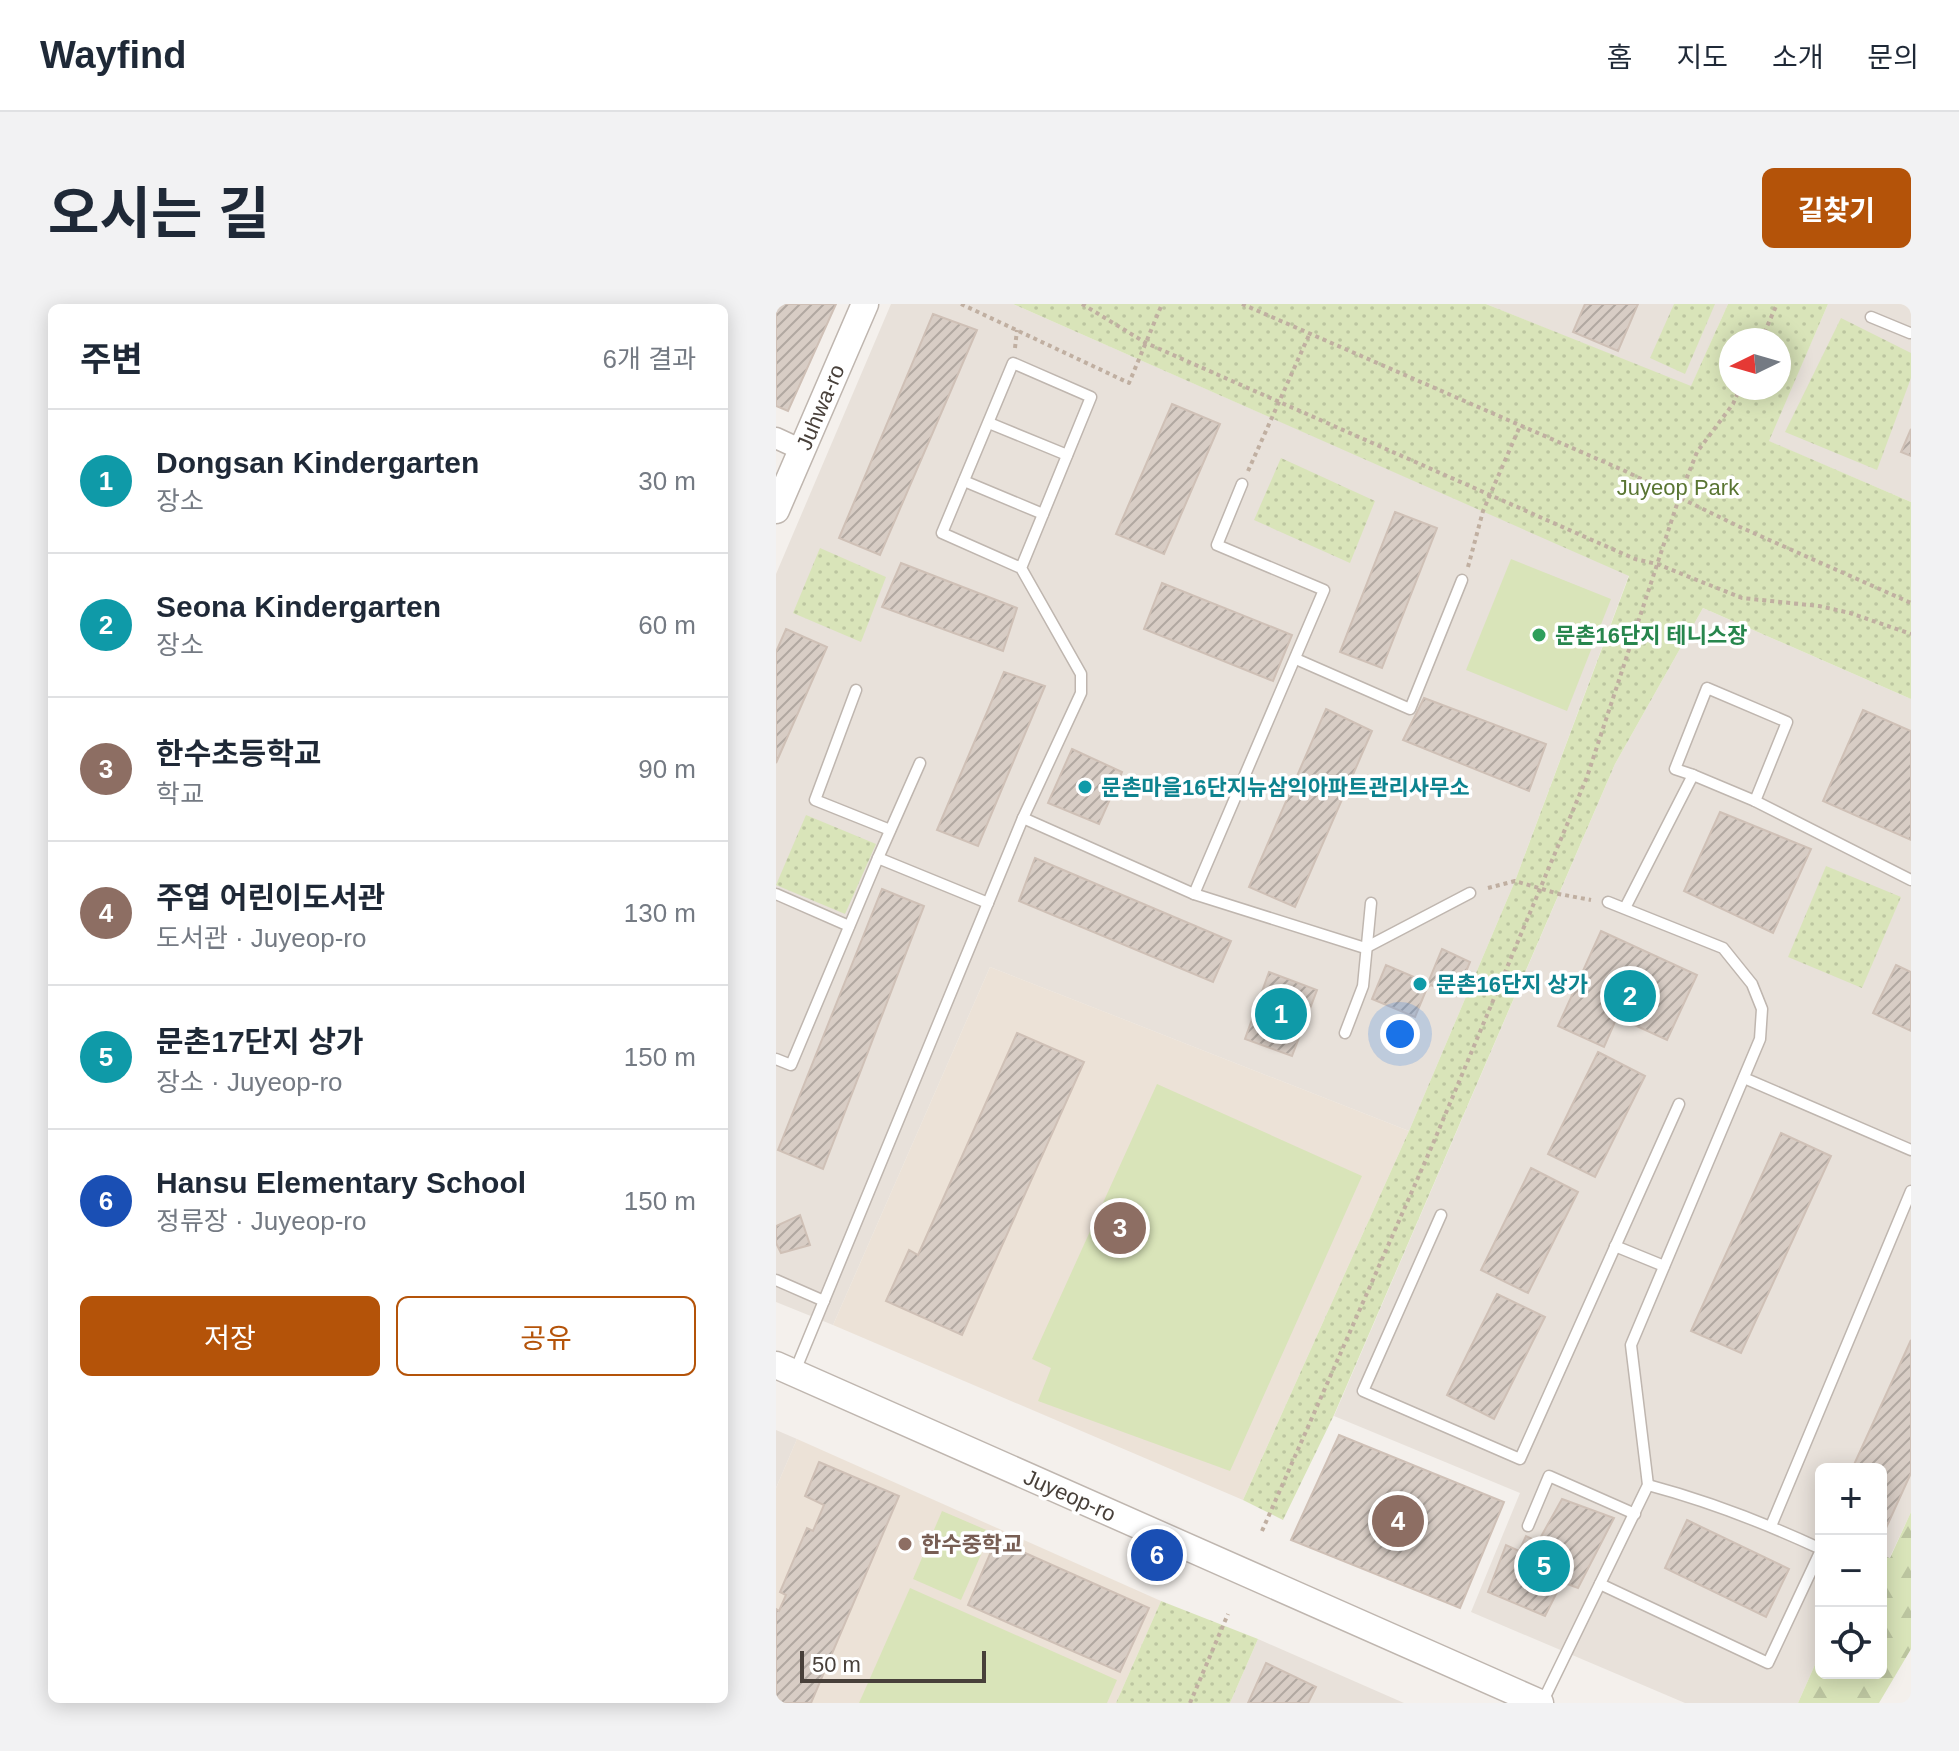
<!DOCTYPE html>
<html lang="ko">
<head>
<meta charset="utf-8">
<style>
  body { margin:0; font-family:Arial,"Noto Sans KR",sans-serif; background:#f2f2f3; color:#1f2937 }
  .controls { position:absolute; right:24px; bottom:24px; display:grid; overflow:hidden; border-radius:12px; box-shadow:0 4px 20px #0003 }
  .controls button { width:72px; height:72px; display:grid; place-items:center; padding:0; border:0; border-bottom:2px solid #e0e1e3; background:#fff; color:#1f2937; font:40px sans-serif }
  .compass { position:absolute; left:943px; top:24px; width:72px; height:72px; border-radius:50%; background:#fff; box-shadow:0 4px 20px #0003; rotate:265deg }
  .scale { position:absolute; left:24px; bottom:20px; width:186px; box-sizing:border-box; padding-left:8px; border:4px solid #48403a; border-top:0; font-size:22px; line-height:28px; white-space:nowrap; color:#48403a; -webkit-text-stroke:6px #fff; paint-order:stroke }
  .you { position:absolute; left:624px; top:730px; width:28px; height:28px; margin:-20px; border:6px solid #fff; border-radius:50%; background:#1a73e8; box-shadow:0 0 0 12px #1a73e833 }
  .badge { display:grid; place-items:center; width:52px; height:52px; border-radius:50%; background:#b45309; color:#fff; font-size:26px; font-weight:700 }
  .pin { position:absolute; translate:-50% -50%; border:4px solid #fff; box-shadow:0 2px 8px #0006 }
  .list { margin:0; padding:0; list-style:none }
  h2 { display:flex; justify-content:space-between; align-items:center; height:104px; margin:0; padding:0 32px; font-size:34px }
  h2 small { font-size:26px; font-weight:400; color:#747a83 }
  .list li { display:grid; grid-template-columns:52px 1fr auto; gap:24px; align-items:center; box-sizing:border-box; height:144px; padding:0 32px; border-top:2px solid #e0e1e3 }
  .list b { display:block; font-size:30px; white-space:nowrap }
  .list p { margin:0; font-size:26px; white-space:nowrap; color:#747a83 }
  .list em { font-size:26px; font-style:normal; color:#747a83 }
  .actions { display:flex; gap:16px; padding:24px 32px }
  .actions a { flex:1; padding:18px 0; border:2px solid #b45309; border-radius:12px; text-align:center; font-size:28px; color:#b45309 }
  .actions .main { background:#b45309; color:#fff }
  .icon { flex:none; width:44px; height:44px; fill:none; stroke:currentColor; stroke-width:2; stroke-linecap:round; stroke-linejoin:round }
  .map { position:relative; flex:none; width:1135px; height:1399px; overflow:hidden; border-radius:12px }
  header { display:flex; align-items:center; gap:48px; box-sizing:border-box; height:112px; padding:0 40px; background:#fff; border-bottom:2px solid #e0e1e3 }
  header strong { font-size:38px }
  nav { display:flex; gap:44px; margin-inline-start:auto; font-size:28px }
  .intro { display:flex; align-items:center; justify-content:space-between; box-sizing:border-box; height:192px; padding:0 48px }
  h1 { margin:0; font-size:56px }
  .button { padding:20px 36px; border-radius:12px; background:#b45309; color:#fff; font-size:28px; font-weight:700 }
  main { display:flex; gap:48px; padding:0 48px }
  aside { flex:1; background:#fff; border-radius:12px; box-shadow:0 4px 20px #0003 }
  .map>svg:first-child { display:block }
</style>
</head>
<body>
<header>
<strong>Wayfind</strong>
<nav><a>홈</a><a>지도</a><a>소개</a><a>문의</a></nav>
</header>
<div class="intro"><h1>오시는 길</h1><a class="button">길찾기</a></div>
<main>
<aside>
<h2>주변<small>6개 결과</small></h2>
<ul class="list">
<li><span class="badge" style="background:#0f9aa8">1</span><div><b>Dongsan Kindergarten</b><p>장소</p></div><em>30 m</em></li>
<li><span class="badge" style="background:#0f9aa8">2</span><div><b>Seona Kindergarten</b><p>장소</p></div><em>60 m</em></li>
<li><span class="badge" style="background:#8d6e63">3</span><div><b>한수초등학교</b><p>학교</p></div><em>90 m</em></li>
<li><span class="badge" style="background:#8d6e63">4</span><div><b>주엽 어린이도서관</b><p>도서관 · Juyeop-ro</p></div><em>130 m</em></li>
<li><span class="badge" style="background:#0f9aa8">5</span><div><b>문촌17단지 상가</b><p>장소 · Juyeop-ro</p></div><em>150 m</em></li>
<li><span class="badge" style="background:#1a4fb4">6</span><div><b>Hansu Elementary School</b><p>정류장 · Juyeop-ro</p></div><em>150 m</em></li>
</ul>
<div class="actions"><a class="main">저장</a><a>공유</a></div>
</aside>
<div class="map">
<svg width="1135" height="1399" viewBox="0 0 1135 1399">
  <defs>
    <pattern id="forest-firs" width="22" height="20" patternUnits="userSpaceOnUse" patternTransform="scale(2)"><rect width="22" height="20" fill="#d9e4b9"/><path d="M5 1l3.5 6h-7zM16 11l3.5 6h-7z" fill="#bcc5a0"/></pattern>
    <pattern id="park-dots" width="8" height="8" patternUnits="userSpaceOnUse" patternTransform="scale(2)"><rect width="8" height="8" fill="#d9e4b9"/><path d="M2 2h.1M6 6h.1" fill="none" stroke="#bcc5a0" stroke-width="1.8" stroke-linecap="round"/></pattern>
    <pattern id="building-hatch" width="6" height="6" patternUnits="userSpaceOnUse" patternTransform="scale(2)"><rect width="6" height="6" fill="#d8cdc5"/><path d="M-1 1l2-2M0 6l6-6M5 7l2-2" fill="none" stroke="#b1a8a1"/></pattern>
  </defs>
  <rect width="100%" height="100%" fill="#f4f0ec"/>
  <g fill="#e8e1da">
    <path d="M115 0H237L853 271 739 577 633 827 214 663 57 1021 0 998V270Z"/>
    <path d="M710 0H952L915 83Z"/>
    <path d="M1052 0H1135V198L992 137Z"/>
    <path d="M927 304 1135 395V1208L1113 1255 1105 1251V1165H1045V1347L1022 1399H909L695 1308 744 1189 558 1112 839 460Z"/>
    <path d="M0 1126 21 1135 0 1184Z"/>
    <path d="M482 1335 628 1399H454Z"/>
  </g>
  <g fill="#ece2d7">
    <path d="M214 663 633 827 467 1196 57 1021Z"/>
    <path d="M21 1135 385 1297 340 1399H0V1184Z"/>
  </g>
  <g fill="#d9e4b9">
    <path d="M735 255 835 295 791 407 690 366Z"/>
    <path d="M381 780 586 872 454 1167 262 1097 275 1064 256 1055Z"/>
    <path d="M166 1207 215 1228 185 1296 137 1275Z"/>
    <path d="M134 1284 341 1376 331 1399H83Z"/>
  </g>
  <path fill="url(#forest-firs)" d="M1135 1208V1345L1103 1399H1022L1045 1347V1369H1105V1251L1114 1254Z"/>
  <g fill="url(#park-dots)" fill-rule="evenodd">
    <path d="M237 0H710L915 82 952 0H1052L993 137 1135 198V395L927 304 839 460 558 1111 507 1216 467 1196 633 827 739 577 853 272ZM955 36H1003V84H955Z"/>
    <path d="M898 0H939L909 70 874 54Z"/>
    <path d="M1065 14 1135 49V74L1101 166 1009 128Z"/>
    <path d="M505 154 599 197 574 259 478 216Z"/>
    <path d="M44 244 110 273 85 338 17 309Z"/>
    <path d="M30 511 100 540 69 610 0 581Z"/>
    <path d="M1050 562 1125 593 1086 684 1012 653Z"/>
    <path d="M385 1297 482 1335 454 1399H340Z"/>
  </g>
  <g fill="url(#building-hatch)" stroke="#cfc0b6" stroke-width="2">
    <path d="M0 0H60L12 107 0 102Z"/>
    <path d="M809 0H862L842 47 797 28Z"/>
    <path d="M157 10 201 26 104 251 63 234Z"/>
    <path d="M396 100 444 120 388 250 340 230Z"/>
    <path d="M1135 125V152L1125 148Z"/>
    <path d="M619 208 661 224 606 364 564 348Z"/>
    <path d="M125 259 241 304 227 347 106 303Z"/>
    <path d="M386 279 516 331 497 377 368 325Z"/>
    <path d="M10 325 51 343 0 459V348Z"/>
    <path d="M228 368 269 382 202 542 161 526Z"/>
    <path d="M648 394 770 440 753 487 627 436Z"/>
    <path d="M550 405 596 427 519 603 473 583Z"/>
    <path d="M1087 406 1135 427V536L1047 497Z"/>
    <path d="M296 445 346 468 323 520 272 499Z"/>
    <path d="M944 508 1035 545 997 629 908 587Z"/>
    <path d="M259 554 455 637 437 678 243 597Z"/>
    <path d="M106 585 148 602 47 865 2 846Z"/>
    <path d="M825 627 921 671 891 736 841 713 828 743 782 722Z"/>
    <path d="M666 645 694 658 680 692 655 681 651 684 639 713 596 695 610 661 652 679Z"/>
    <path d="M1120 661 1135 668V727L1097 709Z"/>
    <path d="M493 668 541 686 516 752 469 735Z"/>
    <path d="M241 729 308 758 186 1031 110 997 133 946 142 951Z"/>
    <path d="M822 748 869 772 819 873 772 850Z"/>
    <path d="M1005 829 1055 852 965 1049 915 1027Z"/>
    <path d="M755 864 802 888 752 989 705 966Z"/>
    <path d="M24 911 34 941 5 949 0 939V922Z"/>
    <path d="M721 990 769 1013 718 1115 671 1091Z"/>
    <path d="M1135 1036V1169L1105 1235V1165H1076Z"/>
    <path d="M563 1131 728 1198 684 1304 515 1236Z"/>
    <path d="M43 1158 123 1192 35 1399H0V1305L3 1307 10 1291 4 1288 31 1224 37 1227 48 1201 29 1192Z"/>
    <path d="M786 1195 838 1214 802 1284 786 1278 769 1312 712 1288 730 1241 743 1247 750 1232 762 1238Z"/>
    <path d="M911 1216 1013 1265 990 1313 889 1264Z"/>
    <path d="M220 1236 373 1304 344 1368 192 1301Z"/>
    <path d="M490 1359 540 1383 532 1399H472Z"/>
  </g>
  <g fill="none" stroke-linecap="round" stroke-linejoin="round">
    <defs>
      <g id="service">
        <path d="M1095 13 1134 29"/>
        <path d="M213 119 291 151"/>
        <path d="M188 177 267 210"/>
        <path d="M520 355 634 405 686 276"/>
        <path d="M80 386 39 496 114 526"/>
        <path d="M917 471 899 465 931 384 1011 418 979 497"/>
        <path d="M247 514 418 590 589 644 694 589"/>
        <path d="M102 554 144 459"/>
        <path d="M0 590 73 622"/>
        <path d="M418 590 548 286 441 241 466 180"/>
        <path d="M849 604 917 471 979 497 1135 576"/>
        <path d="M569 729 587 682 595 599"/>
        <path d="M0 755 15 761 102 554 212 599"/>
        <path d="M968 774 1135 846"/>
        <path d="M665 911 587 1087 744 1155 903 800"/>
        <path d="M839 942 888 962"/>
        <path d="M0 976 48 997"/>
        <path d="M19 1067 247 514 305 389V370L245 264 166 229 237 59 315 93 245 264"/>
        <path d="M872 1181C932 1197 989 1219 1045 1245"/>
        <path d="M752 1222 773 1172 859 1210"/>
        <path d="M995 1222 1135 887"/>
        <path d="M824 1280 992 1359 1045 1246"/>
        <path d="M766 1399 872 1181 855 1041 984 735 986 705 976 680 947 644 832 598"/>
      </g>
      <path id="minor" d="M0 134 26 146"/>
      <g id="tertiary">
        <path d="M0 206 89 0"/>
        <path d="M0 1061 764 1399"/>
      </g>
    </defs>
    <use href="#service" stroke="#bfb6af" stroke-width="13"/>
    <use href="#minor" stroke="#bfb6af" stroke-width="23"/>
    <use href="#tertiary" stroke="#bfb6af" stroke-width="29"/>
    <g stroke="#c0afa1" stroke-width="4" stroke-dasharray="4 4" stroke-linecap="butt">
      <path d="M185 0 353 79 386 0"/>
      <path d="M306 0 370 39 859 255 881 260 966 294 1043 302 1074 309 1135 330"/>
      <path d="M466 0 849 167 964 223 1135 299"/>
      <path d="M985 36 1001 0"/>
      <path d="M239 44 241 26"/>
      <path d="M472 167 533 31"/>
      <path d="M692 263 707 207 744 122"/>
      <path d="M712 584 739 577 783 590 815 596"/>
      <path d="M486 1227 656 842 811 473 904 191 921 148 957 100 964 84"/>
      <path d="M414 1399 452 1310"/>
    </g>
    <use href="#service" stroke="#fff" stroke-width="10"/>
    <use href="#minor" stroke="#fff" stroke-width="20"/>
    <use href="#tertiary" stroke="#fff" stroke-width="26"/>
  </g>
  <circle fill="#2e9e5b" stroke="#fff" stroke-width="3" cx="763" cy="331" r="8"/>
  <g fill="#0f9aa8" stroke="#fff" stroke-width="3">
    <circle cx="309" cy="483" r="8"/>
    <circle cx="644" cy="680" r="8"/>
  </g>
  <circle fill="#8d6e63" stroke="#fff" stroke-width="3" cx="129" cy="1240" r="8"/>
  <g text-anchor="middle" stroke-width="7" stroke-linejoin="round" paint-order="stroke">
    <g font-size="22" fill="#48403a" stroke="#fff">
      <text transform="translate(44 103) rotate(-67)" y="8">Juhwa-ro</text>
      <text transform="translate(294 1191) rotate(24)" y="8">Juyeop-ro</text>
    </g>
    <g font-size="22" fill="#597532" stroke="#fff">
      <text x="902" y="191">Juyeop Park</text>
    </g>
    <g font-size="22" font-weight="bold" fill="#27864d" stroke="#fff" text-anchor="start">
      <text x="779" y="339">문촌16단지 테니스장</text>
    </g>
    <g font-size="22" font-weight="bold" fill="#0d838f" stroke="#fff" text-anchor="start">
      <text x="325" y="491">문촌마을16단지뉴삼익아파트관리사무소</text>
      <text x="660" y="688">문촌16단지 상가</text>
    </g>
    <g font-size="22" font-weight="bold" fill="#785e54" stroke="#fff" text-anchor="start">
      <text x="145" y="1248">한수중학교</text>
    </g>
  </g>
</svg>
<div class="controls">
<button>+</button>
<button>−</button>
<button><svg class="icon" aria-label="locate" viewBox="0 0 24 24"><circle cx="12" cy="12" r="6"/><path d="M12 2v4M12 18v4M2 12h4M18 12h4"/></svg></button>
</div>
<svg class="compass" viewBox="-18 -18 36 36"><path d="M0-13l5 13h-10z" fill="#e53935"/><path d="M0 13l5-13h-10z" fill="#747a83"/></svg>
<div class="scale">50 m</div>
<div class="you"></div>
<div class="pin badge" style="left:505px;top:710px;background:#0f9aa8">1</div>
<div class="pin badge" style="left:854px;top:692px;background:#0f9aa8">2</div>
<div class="pin badge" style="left:344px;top:924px;background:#8d6e63">3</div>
<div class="pin badge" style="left:622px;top:1217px;background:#8d6e63">4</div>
<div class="pin badge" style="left:768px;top:1262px;background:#0f9aa8">5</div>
<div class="pin badge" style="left:381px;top:1251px;background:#1a4fb4">6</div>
</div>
</main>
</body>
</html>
